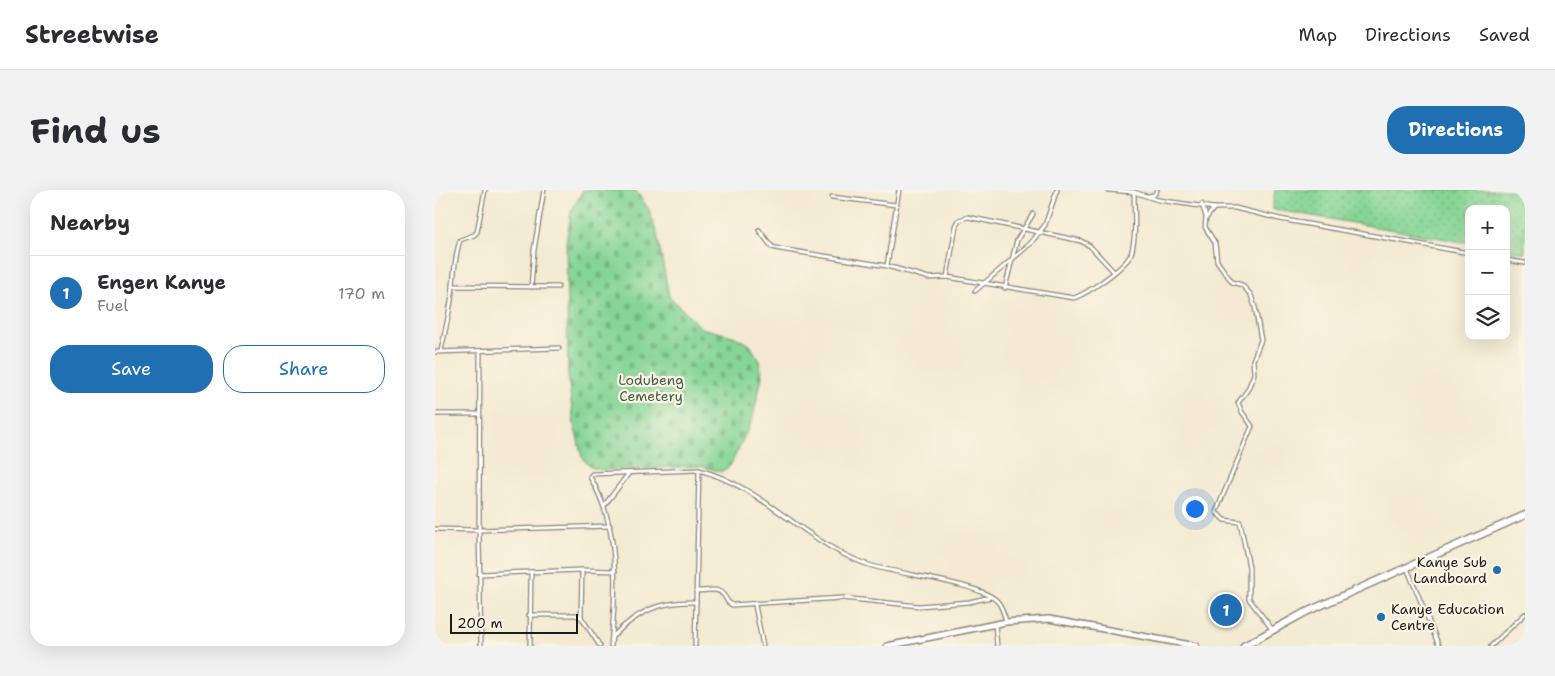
<!DOCTYPE html>
<html lang="en">
<head>
<meta charset="utf-8">
<style>
  body { margin:0; font-family:"Shantell Sans",sans-serif; background:#f2f2f3; color:#2b2b33 }
  .controls { position:absolute; right:15px; top:15px; display:grid; overflow:hidden; border-radius:10px; box-shadow:0 5px 20px #0002 }
  .controls button { width:45px; height:45px; display:grid; place-items:center; padding:0; border:0; border-bottom:1px solid #e1e1e2; background:#fff; color:#2b2b33; font:25px sans-serif }
  .scale { position:absolute; left:15px; bottom:12px; width:128px; box-sizing:border-box; padding-left:5px; border:2px solid #1c1c1c; border-top:0; font-size:14px; line-height:18px; white-space:nowrap; color:#1c1c1c; -webkit-text-stroke:4px #fcf5e5; paint-order:stroke }
  .you { position:absolute; left:759px; top:318px; width:18px; height:18px; margin:-12px; border:4px solid #fff; border-radius:50%; background:#1a73e8; box-shadow:0 0 0 8px #1a73e833 }
  .badge { display:grid; place-items:center; width:32px; height:32px; border-radius:50%; background:#1f6fb2; color:#fff; font-size:16px; font-weight:700 }
  .pin { position:absolute; translate:-50% -50%; border:2px solid #fff; box-shadow:0 1px 5px #0006 }
  .list { margin:0; padding:0; list-style:none }
  h2 { display:flex; justify-content:space-between; align-items:center; height:65px; margin:0; padding:0 20px; font-size:21px }
  h2 small { font-size:16px; font-weight:400; color:#7c7c81 }
  .list li { display:grid; grid-template-columns:32px 1fr auto; gap:15px; align-items:center; box-sizing:border-box; height:75px; padding:0 20px; border-top:1px solid #e1e1e2 }
  .list b { display:block; font-size:19px; white-space:nowrap }
  .list p { margin:0; font-size:16px; white-space:nowrap; color:#7c7c81 }
  .list em { font-size:16px; font-style:normal; color:#7c7c81 }
  .actions { display:flex; gap:10px; padding:15px 20px }
  .actions a { flex:1; padding:11px 0; border:1px solid #1f6fb2; border-radius:20px; text-align:center; font-size:18px; color:#1f6fb2 }
  .actions .main { background:#1f6fb2; color:#fff }
  .icon { flex:none; width:28px; height:28px; fill:none; stroke:currentColor; stroke-width:2; stroke-linecap:round; stroke-linejoin:round }
  .map { position:relative; flex:none; width:1090px; height:456px; overflow:hidden; border-radius:20px }
  header { display:flex; align-items:center; gap:30px; box-sizing:border-box; height:70px; padding:0 25px; background:#fff; border-bottom:1px solid #e1e1e2 }
  header strong { font-size:24px }
  nav { display:flex; gap:28px; margin-inline-start:auto; font-size:18px }
  .intro { display:flex; align-items:center; justify-content:space-between; box-sizing:border-box; height:120px; padding:0 30px }
  h1 { margin:0; font-size:35px }
  .button { padding:12px 22px; border-radius:20px; background:#1f6fb2; color:#fff; font-size:18px; font-weight:700 }
  main { display:flex; gap:30px; padding:0 30px }
  aside { flex:1; background:#fff; border-radius:20px; box-shadow:0 5px 20px #0002 }
  .map>svg:first-child { display:block }
</style>
</head>
<body>
<header>
<strong>Streetwise</strong>
<nav><a>Map</a><a>Directions</a><a>Saved</a></nav>
</header>
<div class="intro"><h1>Find us</h1><a class="button">Directions</a></div>
<main>
<aside>
<h2>Nearby<small></small></h2>
<ul class="list">
<li><span class="badge">1</span><div><b>Engen Kanye</b><p>Fuel</p></div><em>170 m</em></li>
</ul>
<div class="actions"><a class="main">Save</a><a>Share</a></div>
</aside>
<div class="map">
<svg width="1090" height="456" viewBox="0 0 1090 456">
  <defs>
    <pattern id="grass-dots" width="8" height="8" patternUnits="userSpaceOnUse" patternTransform="scale(1.25)"><rect width="8" height="8" fill="#85d595"/><path d="M2 2h.1M6 6h.1" fill="none" stroke="#72b680" stroke-width="1.8" stroke-linecap="round"/></pattern>
    <pattern id="cemetery-stones" width="16" height="16" patternUnits="userSpaceOnUse" patternTransform="scale(1.25)"><rect width="16" height="16" fill="#85d595"/><path d="M2 7V4a2 2 0 0 1 4 0v3zM10 15v-3a2 2 0 0 1 4 0v3z" fill="#72b680"/></pattern>
  </defs>
  <rect width="100%" height="100%" fill="#fcf5e5"/>
  <filter id="ink" filterUnits="userSpaceOnUse"><feTurbulence type="fractalNoise" baseFrequency=".02" numOctaves="2"/><feDisplacementMap in="SourceGraphic" scale="10" xChannelSelector="R" yChannelSelector="G"/><feConvolveMatrix kernelMatrix="1 2 1 2 8 2 1 2 1" color-interpolation-filters="sRGB"/></filter>
  <filter id="wash" filterUnits="userSpaceOnUse"><feTurbulence type="fractalNoise" baseFrequency=".0096" numOctaves="4" result="noise"/><feDisplacementMap in="SourceGraphic" scale="20" xChannelSelector="R" yChannelSelector="G"/><feGaussianBlur stdDeviation="1.12" result="paint"/><feColorMatrix in="noise" values="0 0 0 0 0 0 0 0 0 0 0 0 0 0 0 0 0 1.4 0 .05"/><feComposite in="paint" operator="in"/></filter>
  <g filter="url(#wash)">
    <rect width="100%" height="100%" fill="#f3ead1"/>
    <path fill="url(#grass-dots)" stroke="#507858" d="M840 0H1090V63L1071 59V19H1034V53L837 19Z"/>
    <path fill="url(#cemetery-stones)" stroke="#507858" d="M148 0 201 1 214 20 222 44 234 106 266 138 298 146 315 155 325 171 327 187 317 231 295 276 286 282 265 276 167 280 155 277 147 267 139 235 133 186 131 53 136 22Z"/>
  </g>
  <g filter="url(#ink)">
    <g fill="none" stroke-linecap="round" stroke-linejoin="round">
      <defs>
        <g id="street">
          <path d="M673 0 699 2 723 10 779 18H800L845 29 1034 63"/>
          <path d="M713 6 719 5 722 0"/>
          <path d="M397 7 461 15"/>
          <path d="M767 14 771 27 770 37 780 53 782 71 797 92 807 95 816 105 820 117 826 150 818 170 819 184 813 199 803 213 807 222 817 236 781 322 789 330 805 332 814 377V409L837 439"/>
          <path d="M772 27 779 18"/>
          <path d="M324 40 337 57 345 59 452 76 494 88 512 87 639 108C653 103 691 77 696 64 702 45 699 21 699 2"/>
          <path d="M1071 70 1090 73"/>
          <path d="M452 76 464 0"/>
          <path d="M512 87 521 36 524 30 533 27 646 51 655 56 679 82"/>
          <path d="M18 96 123 97"/>
          <path d="M96 97 99 60 109 0"/>
          <path d="M570 98 582 50 598 24"/>
          <path d="M540 101 595 54 610 35 622 0"/>
          <path d="M6 161C10 140 16 118 18 96 19 80 20 66 25 50L39 45 42 42 50 0"/>
          <path d="M45 161 44 340 46 456"/>
          <path d="M0 162 124 158"/>
          <path d="M0 224H43"/>
          <path d="M169 316 194 283"/>
          <path d="M0 339 44 340 175 336"/>
          <path d="M972 378 1004 456"/>
          <path d="M44 384 147 380 180 381"/>
          <path d="M261 401C279 401 284 395 293 412L297 415 407 408 484 416 534 412 556 407"/>
          <path d="M320 415 328 456"/>
          <path d="M94 425H141L146 427 165 456"/>
          <path d="M146 427 147 380"/>
          <path d="M560 434 562 456"/>
          <path d="M177 447C203 421 224 411 261 412L264 280"/>
          <path d="M95 456 96 382"/>
          <path d="M176 456C181 398 186 339 155 287L157 284 264 280C329 297 371 354 434 375 461 384 545 393 562 411 567 416 569 424 571 431"/>
          <path d="M260 456 261 412"/>
          <path d="M1056 456 1090 424"/>
        </g>
        <path id="secondary" d="M452 456 571 432 614 429 761 456"/>
        <g id="highway">
          <path d="M755 455 756 456"/>
          <path d="M809 456 869 423 1090 325"/>
        </g>
      </defs>
      <use href="#street" stroke="#888376" stroke-width="5.5"/>
      <use href="#secondary" stroke="#888376" stroke-width="8"/>
      <use href="#highway" stroke="#888376" stroke-width="9"/>
      <use href="#street" stroke="#fff" stroke-width="3"/>
      <use href="#secondary" stroke="#fff" stroke-width="5"/>
      <use href="#highway" stroke="#fff" stroke-width="6"/>
    </g>
  </g>
  <g fill="#1f6fb2" stroke="#fcf5e5" stroke-width="2">
    <circle cx="1062" cy="380" r="5"/>
    <circle cx="946" cy="427" r="5"/>
  </g>
  <g text-anchor="middle" stroke-width="4.5" stroke-linejoin="round" paint-order="stroke">
    <g font-size="14" fill="#415d46" stroke="#fcf5e5">
      <text x="216" y="195">Lodubeng<tspan x="216" dy="16">Cemetery</tspan></text>
    </g>
    <g font-size="14" fill="#1c1c1c" stroke="#fcf5e5" text-anchor="end">
      <text x="1052" y="377">Kanye Sub<tspan x="1052" dy="16">Landboard</tspan></text>
      <text x="956" y="424" text-anchor="start">Kanye Education<tspan x="956" dy="16">Centre</tspan></text>
    </g>
  </g>
</svg>
<div class="controls">
<button>+</button>
<button>−</button>
<button><svg class="icon" aria-label="layers" viewBox="0 0 24 24"><path d="M12 4l9 5-9 5-9-5zM3 14l9 5 9-5"/></svg></button>
</div>
<div class="scale">200 m</div>
<div class="you"></div>
<div class="pin badge" style="left:791px;top:420px">1</div>
</div>
</main>
</body>
</html>
